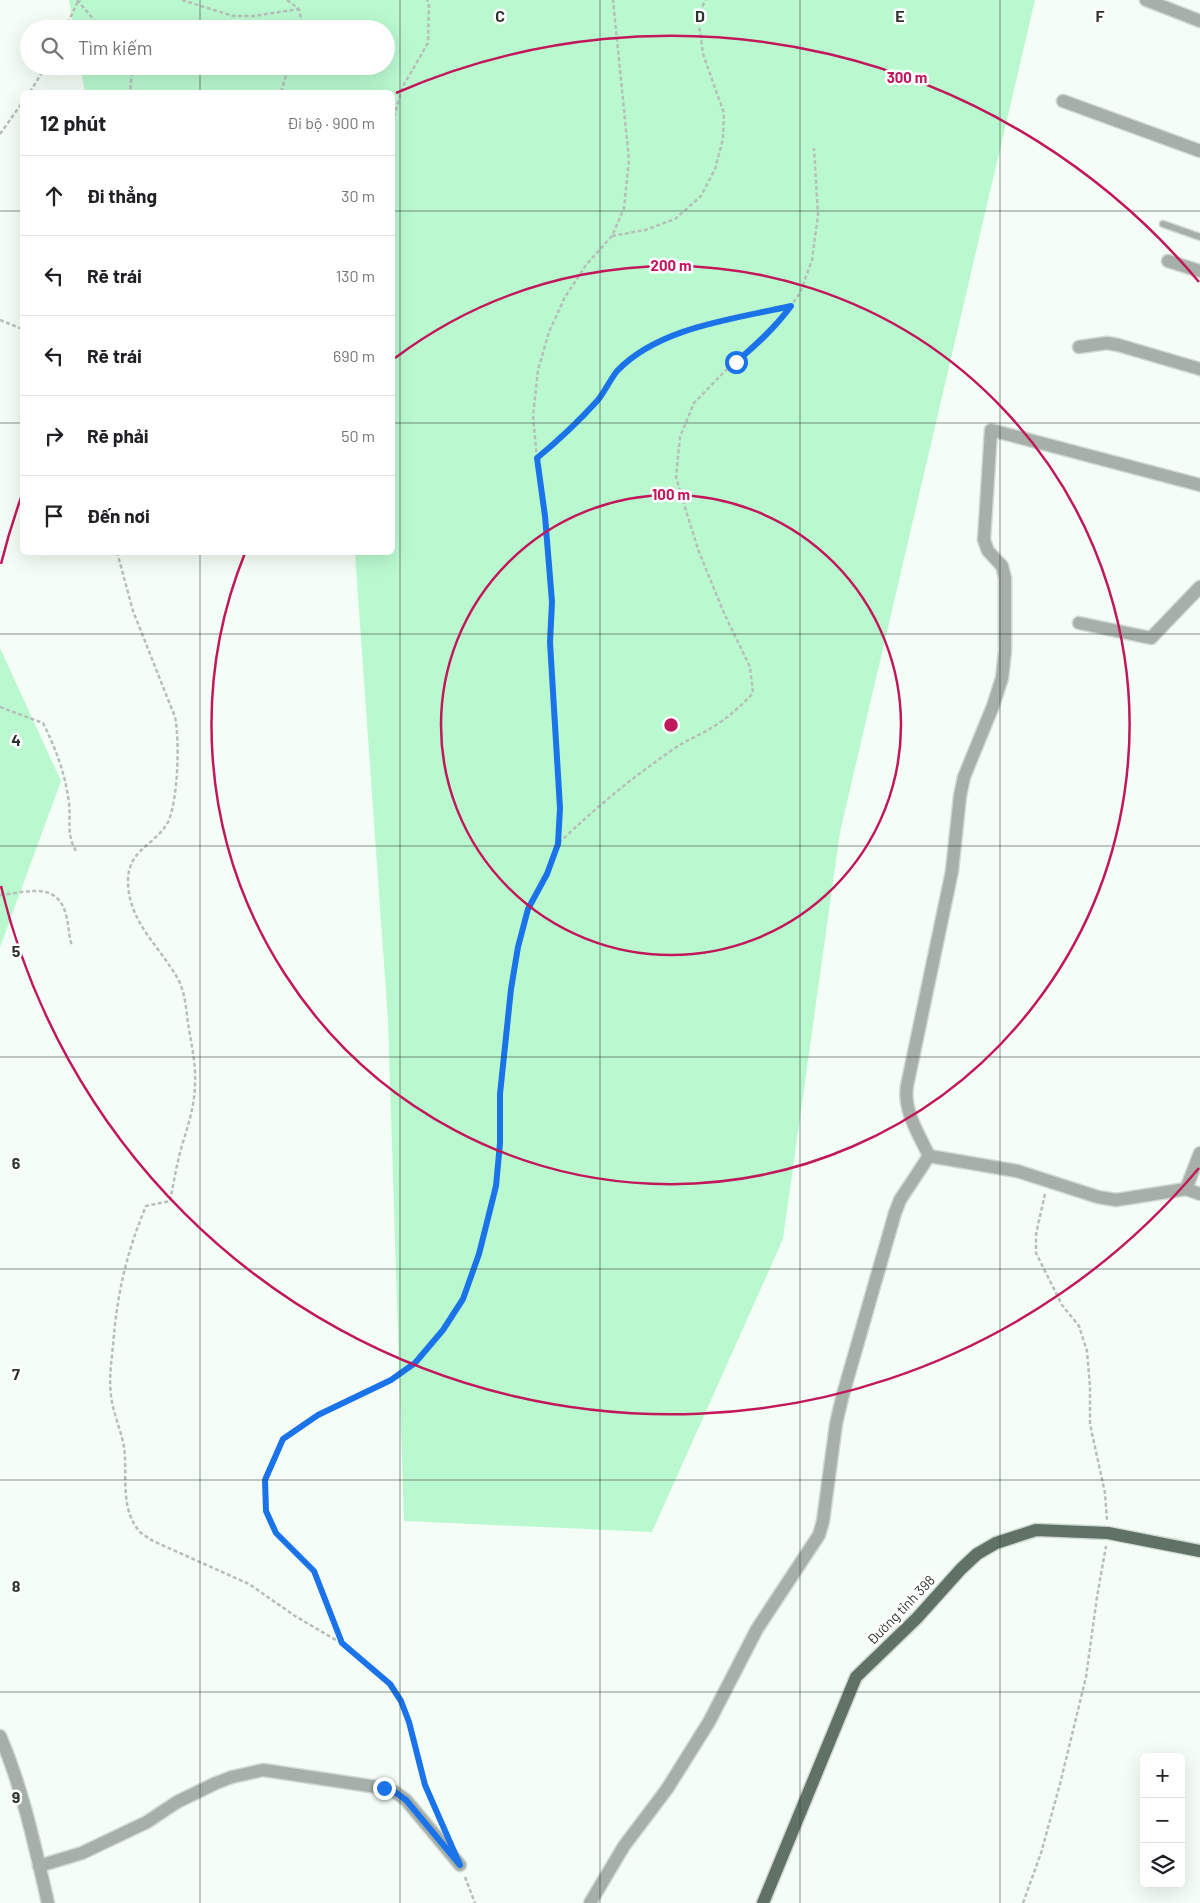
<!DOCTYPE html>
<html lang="vi">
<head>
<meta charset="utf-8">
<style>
  body { margin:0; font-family:Barlow,sans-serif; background:#f6f6f6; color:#202124 }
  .controls { position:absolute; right:15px; bottom:15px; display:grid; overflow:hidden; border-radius:8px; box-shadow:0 5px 20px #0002 }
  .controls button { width:45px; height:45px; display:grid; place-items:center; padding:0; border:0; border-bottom:1px solid #e0e0e0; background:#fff; color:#202124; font:25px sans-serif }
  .stop { position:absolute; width:15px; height:15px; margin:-11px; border:4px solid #1a73e8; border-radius:50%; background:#fff }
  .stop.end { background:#1a73e8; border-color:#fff; box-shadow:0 1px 5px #0008 }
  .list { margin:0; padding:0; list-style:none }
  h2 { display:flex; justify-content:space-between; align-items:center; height:65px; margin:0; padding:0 20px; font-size:21px }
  h2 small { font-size:16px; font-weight:400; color:#757577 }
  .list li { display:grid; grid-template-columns:32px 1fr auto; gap:15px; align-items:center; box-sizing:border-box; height:80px; padding:0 20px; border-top:1px solid #e0e0e0 }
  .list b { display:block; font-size:19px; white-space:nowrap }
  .list em { font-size:16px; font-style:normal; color:#757577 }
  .icon { flex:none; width:28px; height:28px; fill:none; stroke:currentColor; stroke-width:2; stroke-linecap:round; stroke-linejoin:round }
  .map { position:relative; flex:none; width:1200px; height:1903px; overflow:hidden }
  .search { position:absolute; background:#fff; box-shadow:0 5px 20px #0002; left:20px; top:20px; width:375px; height:55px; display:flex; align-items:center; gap:12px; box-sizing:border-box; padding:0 18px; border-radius:28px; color:#757577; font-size:19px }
  .panel { position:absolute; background:#fff; box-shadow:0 5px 20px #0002; left:20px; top:90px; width:375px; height:465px; border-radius:8px }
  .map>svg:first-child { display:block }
</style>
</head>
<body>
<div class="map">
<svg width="1200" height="1903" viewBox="0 0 1200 1903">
  <rect width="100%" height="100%" fill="#f4fef7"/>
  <g fill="#baf9d0">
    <path d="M69 0H1035L840 832 783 1239 652 1532 404 1521 388 1021 355 553 392 552V92H85L80 66H386V29H74Z"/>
    <path d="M0 648 61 781 0 947Z"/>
  </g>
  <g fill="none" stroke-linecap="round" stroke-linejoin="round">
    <defs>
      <path id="service" d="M1163 224 1200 237"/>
      <g id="minor">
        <path d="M1146 0 1200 21"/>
        <path d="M1063 101 1200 151"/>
        <path d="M1168 261 1200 271"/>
        <path d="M1079 347 1107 343 1118 345 1200 369"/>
        <path d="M1079 623 1151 638 1200 587"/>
        <path d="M929 1156C919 1134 903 1111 907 1086L952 871 960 796 964 777 993 706 1002 678 1005 651V578L1002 566 988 551 984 540 991 430 1200 485"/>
        <path d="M929 1156 1017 1171 1098 1197 1116 1200 1186 1189"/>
        <path d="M0 1736C23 1789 35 1847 48 1903"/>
        <path d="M39 1866 82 1853 147 1822 177 1802 216 1783 232 1777 263 1770 384 1788 395 1792 406 1800 460 1865"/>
        <path d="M590 1903 624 1846 667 1789 709 1722 757 1629 819 1535 823 1521 836 1424 842 1398 895 1213 900 1200 929 1156"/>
      </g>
      <path id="tertiary" d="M1200 1153 1186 1189 1200 1194"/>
      <path id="primary" d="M763 1903 856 1677 917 1618 961 1569 977 1554 996 1543 1036 1530 1108 1533 1200 1551"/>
    </defs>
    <use href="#service" stroke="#d0dad3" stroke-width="9"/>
    <use href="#minor" stroke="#d0dad3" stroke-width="15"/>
    <use href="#tertiary" stroke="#d0dad3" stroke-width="15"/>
    <use href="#primary" stroke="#d0dad3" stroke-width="15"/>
    <g stroke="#b6c0b9" stroke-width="2.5" stroke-dasharray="4 2.5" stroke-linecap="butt">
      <path d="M77 0 102 29"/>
      <path d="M182 0 233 16H254L299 9"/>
      <path d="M287 0 299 9 301 19 300 29"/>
      <path d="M65 29 78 1 81 0"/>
      <path d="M130 66 132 71 130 92"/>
      <path d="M30 92 46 66"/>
      <path d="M281 92 289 66"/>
      <path d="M392 123 403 86 428 43 429 3 427 0"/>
      <path d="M0 134 22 103"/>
      <path d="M612 236 645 230 675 219 701 196 715 169 723 139 724 113 703 54 698 18 705 0"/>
      <path d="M0 320 22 329"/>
      <path d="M537 458C559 440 579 421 598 400 605 391 609 380 617 372 657 327 734 319 790 307"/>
      <path d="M117 552 133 611 175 717C180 740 178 801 168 822 155 846 127 849 128 883 129 922 160 947 178 979 185 992 186 1008 188 1023 191 1043 196 1063 195 1083 195 1103 189 1123 183 1142 177 1161 174 1182 170 1201L146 1206C126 1254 117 1294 113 1346 111 1363 109 1379 111 1396 113 1413 121 1430 124 1447 128 1475 119 1508 140 1532 143 1535 149 1538 153 1541L249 1584 295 1616 341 1643 390 1684 401 1701 409 1722 418 1765 425 1785 438 1815"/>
      <path d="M0 707 43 723C56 749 65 773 69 803 71 822 66 834 76 851"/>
      <path d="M559 843C596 807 633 777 675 748 688 739 703 734 716 725 730 716 742 705 753 693L750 667 724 613 699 552 687 514 676 477 680 437 694 403 724 372 759 342 781 320 800 293 812 260 818 215 814 148"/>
      <path d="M0 895C30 892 59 880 67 919 69 928 69 937 72 946"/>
      <path d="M1045 1194 1036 1234V1253L1062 1305 1079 1326 1087 1351 1090 1387V1424L1105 1493 1107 1520"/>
      <path d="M341 1643 314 1571 298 1553 276 1533 266 1511 265 1480 283 1439 318 1415 391 1380 415 1363 443 1331 463 1299 479 1255 496 1186 500 1143V1094L511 989 518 947 528 909 547 874 558 844 560 808 551 642 552 602 545 516 538 470 533 416 538 370 549 332 565 297 586 265 612 236 624 208 629 160 613 0"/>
      <path d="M465 1877 475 1903"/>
      <path d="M1023 1903 1041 1853 1060 1784 1086 1677 1097 1597 1106 1546"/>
    </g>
    <use href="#service" stroke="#a6b0a9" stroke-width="6"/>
    <use href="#minor" stroke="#a6b0a9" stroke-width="12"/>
    <use href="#tertiary" stroke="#a6b0a9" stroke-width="12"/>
    <use href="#primary" stroke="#607266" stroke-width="12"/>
  </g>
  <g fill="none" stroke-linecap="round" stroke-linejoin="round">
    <path stroke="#1a73e8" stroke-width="6" d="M384 1788 395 1792 406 1800 460 1865 425 1785 409 1722 401 1701 390 1684 342 1643 314 1571 276 1533 266 1511 265 1480 283 1439 318 1415 391 1380 415 1363 443 1330 463 1299 479 1254 496 1186 500 1143V1094L511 989 518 947 528 909 547 874 558 844 560 808 550 642 552 602 545 516 537 458C559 440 579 421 598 400 605 391 610 380 617 371 659 327 734 319 791 306 775 328 756 345 736 362"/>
  </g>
  <path fill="none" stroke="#2c362f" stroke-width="1" stroke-opacity="0.55" d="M200 0V29M400 0V1903M600 0V1903M800 0V1903M1000 0V1903M200 66V92M0 211H22M392 211H1200M0 423H22M392 423H1200M200 552V1903M0 634H1200M0 846H1200M0 1057H1200M0 1269H1200M0 1480H1200M0 1692H1200"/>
  <g fill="none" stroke="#c2185b" stroke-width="2.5">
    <circle cx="671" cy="725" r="230"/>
    <path d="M395 358A459 459 0 1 1 245 553"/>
    <path d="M1199 1168A689 689 0 0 1 1 886M1 564A689 689 0 0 1 22 495M396 93A689 689 0 0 1 1199 282"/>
  </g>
  <g text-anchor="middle" stroke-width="5" stroke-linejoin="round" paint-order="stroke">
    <g font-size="14" fill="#2c362f" stroke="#fff">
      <text transform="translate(901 1610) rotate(-46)" y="5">Đường tỉnh 398</text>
    </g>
  </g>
  <g font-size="16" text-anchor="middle" font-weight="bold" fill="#2c362f" stroke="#fff" stroke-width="5" stroke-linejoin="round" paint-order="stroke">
    <text x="500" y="22">C</text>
    <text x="700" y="22">D</text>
    <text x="900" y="22">E</text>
    <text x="1100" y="22">F</text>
    <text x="16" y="746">4</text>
    <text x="16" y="957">5</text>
    <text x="16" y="1169">6</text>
    <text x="16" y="1380">7</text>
    <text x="16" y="1592">8</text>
    <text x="16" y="1803">9</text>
  </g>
  <circle cx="671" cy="725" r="8" fill="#c2185b" stroke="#fff" stroke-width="2.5"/>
  <g font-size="15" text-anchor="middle" font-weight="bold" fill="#c2185b" stroke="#fff" stroke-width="5" stroke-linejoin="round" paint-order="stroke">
    <text x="907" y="83">300 m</text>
    <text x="671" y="271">200 m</text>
    <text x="671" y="500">100 m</text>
  </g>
</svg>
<div class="controls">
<button>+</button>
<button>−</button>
<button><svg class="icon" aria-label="layers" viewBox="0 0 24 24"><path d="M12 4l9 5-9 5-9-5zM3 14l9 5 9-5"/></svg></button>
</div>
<div class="stop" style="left:736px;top:362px"></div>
<div class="stop end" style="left:384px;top:1788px"></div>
<div class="search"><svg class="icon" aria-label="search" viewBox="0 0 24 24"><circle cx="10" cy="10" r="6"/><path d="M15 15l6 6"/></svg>Tìm kiếm</div>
<section class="panel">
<h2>12 phút<small>Đi bộ · 900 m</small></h2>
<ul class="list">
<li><svg class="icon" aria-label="ahead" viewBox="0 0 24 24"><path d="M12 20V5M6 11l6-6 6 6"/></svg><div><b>Đi thẳng</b></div><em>30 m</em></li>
<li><svg class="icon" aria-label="left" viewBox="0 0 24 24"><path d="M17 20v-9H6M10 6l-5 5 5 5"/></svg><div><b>Rẽ trái</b></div><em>130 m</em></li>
<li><svg class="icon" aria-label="left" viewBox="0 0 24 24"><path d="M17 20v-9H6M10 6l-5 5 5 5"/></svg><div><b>Rẽ trái</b></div><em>690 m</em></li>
<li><svg class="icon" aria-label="right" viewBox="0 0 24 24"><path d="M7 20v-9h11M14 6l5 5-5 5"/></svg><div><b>Rẽ phải</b></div><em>50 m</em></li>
<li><svg class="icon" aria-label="arrive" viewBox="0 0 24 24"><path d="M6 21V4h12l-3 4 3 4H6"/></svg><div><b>Đến nơi</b></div></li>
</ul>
</section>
</div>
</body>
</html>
